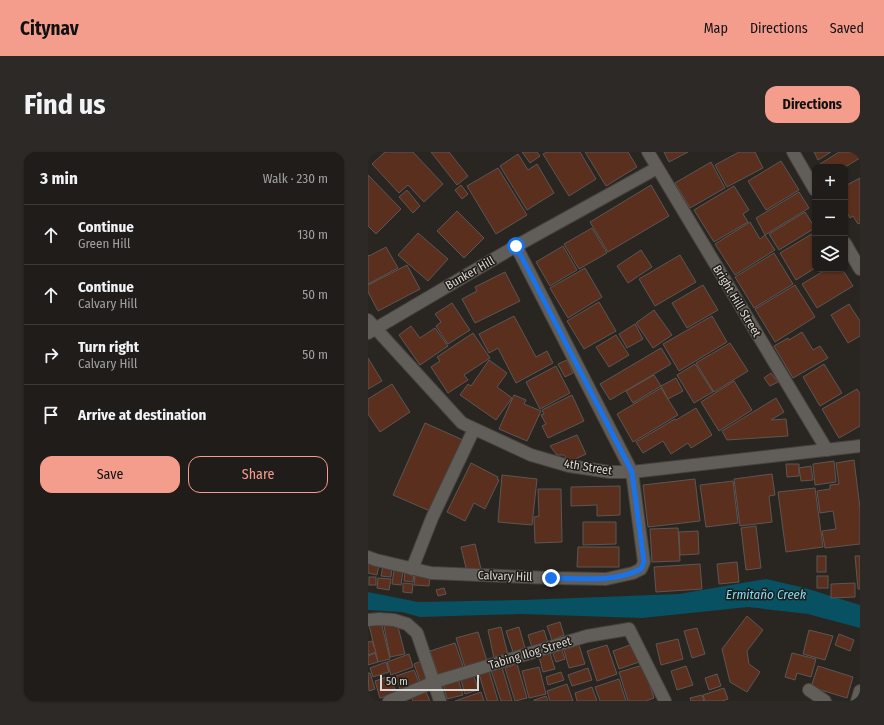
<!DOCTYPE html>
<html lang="en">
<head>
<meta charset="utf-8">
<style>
  body { margin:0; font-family:"Fira Sans Condensed",sans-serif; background:#2c2926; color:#f1f3f6 }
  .controls { position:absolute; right:12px; top:12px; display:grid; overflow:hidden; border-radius:8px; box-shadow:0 1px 3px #0004 }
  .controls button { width:36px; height:36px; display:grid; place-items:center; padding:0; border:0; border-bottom:1px solid #3c3a38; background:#1f1c19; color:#f1f3f6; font:20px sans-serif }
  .scale { position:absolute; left:12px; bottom:10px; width:99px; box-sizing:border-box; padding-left:4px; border:2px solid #d8d5d2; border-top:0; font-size:11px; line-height:14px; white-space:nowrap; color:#d8d5d2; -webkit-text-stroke:3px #201c18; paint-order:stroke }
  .stop { position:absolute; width:12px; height:12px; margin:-9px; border:3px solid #1a73e8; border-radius:50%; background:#fff }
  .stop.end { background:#1a73e8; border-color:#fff; box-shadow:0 1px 4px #0008 }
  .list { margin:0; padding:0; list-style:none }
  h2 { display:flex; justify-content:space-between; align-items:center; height:52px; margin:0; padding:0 16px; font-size:17px }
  h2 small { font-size:13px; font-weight:400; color:#a1a1a2 }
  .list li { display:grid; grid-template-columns:26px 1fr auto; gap:12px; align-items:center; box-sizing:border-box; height:60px; padding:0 16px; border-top:1px solid #3c3a38 }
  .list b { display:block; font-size:15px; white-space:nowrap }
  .list p { margin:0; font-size:13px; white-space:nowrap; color:#a1a1a2 }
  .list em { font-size:13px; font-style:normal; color:#a1a1a2 }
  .actions { display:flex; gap:8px; padding:12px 16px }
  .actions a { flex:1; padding:9px 0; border:1px solid #f49d8c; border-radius:12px; text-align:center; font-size:14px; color:#f49d8c }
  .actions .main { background:#f49d8c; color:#111 }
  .icon { flex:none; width:22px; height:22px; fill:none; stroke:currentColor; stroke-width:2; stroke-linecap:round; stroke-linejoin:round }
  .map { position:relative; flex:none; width:492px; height:549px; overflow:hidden; border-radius:12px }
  header { display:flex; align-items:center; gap:24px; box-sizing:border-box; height:56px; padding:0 20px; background:#f49d8c; color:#111 }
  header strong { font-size:19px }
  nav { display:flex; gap:22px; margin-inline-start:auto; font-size:14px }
  .intro { display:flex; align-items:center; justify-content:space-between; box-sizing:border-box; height:96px; padding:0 24px }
  h1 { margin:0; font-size:28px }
  .button { padding:10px 18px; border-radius:12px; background:#f49d8c; color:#111; font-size:14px; font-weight:700 }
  main { display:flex; gap:24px; padding:0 24px }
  aside { flex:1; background:#1f1c19; border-radius:12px; box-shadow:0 1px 3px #0004 }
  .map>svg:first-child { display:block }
</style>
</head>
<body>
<header>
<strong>Citynav</strong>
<nav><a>Map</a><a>Directions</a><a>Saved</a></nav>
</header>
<div class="intro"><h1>Find us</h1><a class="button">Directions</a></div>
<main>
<aside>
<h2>3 min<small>Walk · 230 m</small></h2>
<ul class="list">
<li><svg class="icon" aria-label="ahead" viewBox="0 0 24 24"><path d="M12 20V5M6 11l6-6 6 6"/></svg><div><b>Continue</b><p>Green Hill</p></div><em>130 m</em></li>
<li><svg class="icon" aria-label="ahead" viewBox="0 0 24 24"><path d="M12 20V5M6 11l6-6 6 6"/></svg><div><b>Continue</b><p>Calvary Hill</p></div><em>50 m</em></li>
<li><svg class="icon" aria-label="right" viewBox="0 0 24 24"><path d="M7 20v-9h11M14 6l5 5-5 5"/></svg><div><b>Turn right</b><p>Calvary Hill</p></div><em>50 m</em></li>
<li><svg class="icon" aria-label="arrive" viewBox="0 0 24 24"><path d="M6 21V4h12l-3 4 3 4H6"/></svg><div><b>Arrive at destination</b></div></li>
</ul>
<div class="actions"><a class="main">Save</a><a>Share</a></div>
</aside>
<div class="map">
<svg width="492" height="549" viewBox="0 0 492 549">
  <rect width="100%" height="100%" fill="#292621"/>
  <path fill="#075162" d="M398 427 437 436 492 453V476L440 462 380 455 274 466 153 462 52 465 34 460 0 458V440L50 450 156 448 311 442Z"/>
  <g fill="#5a2f1d" stroke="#5d5654">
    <path d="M17 0H45L75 32 56 50 40 33 31 41 4 12Z"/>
    <path d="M63 0H81L100 24 89 33Z"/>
    <path d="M154 0H169L172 4 162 11Z"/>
    <path d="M179 0H212L228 27 201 44 175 2Z"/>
    <path d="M217 0H260L269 15 238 34Z"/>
    <path d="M296 0H320L301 10Z"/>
    <path d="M371 0H387L395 16 359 35 347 13Z"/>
    <path d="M446 0H463L450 8Z"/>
    <path d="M471 0H492V6L477 15H450L449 14Z"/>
    <path d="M150 2 160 18 169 12 186 41 159 58 132 14Z"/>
    <path d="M413 9 431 38 398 58 380 29Z"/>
    <path d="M343 10 357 36 322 56 307 31Z"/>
    <path d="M130 16 159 63 128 82 99 34Z"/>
    <path d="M0 23 33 57 8 82 0 74Z"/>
    <path d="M492 26V71L490 72 485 64 482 66 477 57V34Z"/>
    <path d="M93 33 100 42 94 47 87 38Z"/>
    <path d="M283 33 301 64 240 100 222 70Z"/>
    <path d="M366 34 381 58 375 62 380 70 346 90 326 58Z"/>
    <path d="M39 38 52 54 45 61 31 45Z"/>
    <path d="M431 40 441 56 397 83 388 66Z"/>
    <path d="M89 59 116 86 96 106 69 79Z"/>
    <path d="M437 60 447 76 411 98 401 82Z"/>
    <path d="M382 70 392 87 397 83 407 98 367 123 347 92Z"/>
    <path d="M224 76 239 101 211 117 196 92Z"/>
    <path d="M447 80V116L428 128 412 101Z"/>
    <path d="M50 81 80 107 60 129 30 103Z"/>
    <path d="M195 94 209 118 182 134 168 110Z"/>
    <path d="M18 95 30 116 0 132V103L1 104Z"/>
    <path d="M273 98 284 115 260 131 249 114Z"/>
    <path d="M406 101 425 132 386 156 367 125Z"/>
    <path d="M312 103 328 130 287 154 271 127Z"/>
    <path d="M39 113 52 137 10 159 0 140V133Z"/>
    <path d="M217 116 234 145 200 166 182 136Z"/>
    <path d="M459 117H474L485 134 449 156 434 132Z"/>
    <path d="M137 120 152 149 107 171 94 147 109 139 107 135Z"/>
    <path d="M335 133 350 158 319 176 304 151Z"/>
    <path d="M427 133 447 165 407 190 387 157Z"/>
    <path d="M231 150 248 179 216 197 199 169Z"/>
    <path d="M84 151 102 178 80 192 68 174 73 170 67 162Z"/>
    <path d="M481 152 492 169V184L480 191 463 163Z"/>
    <path d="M286 158 304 183 285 196 268 171Z"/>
    <path d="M146 164 168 205 179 199 185 211 148 231 130 196 121 201 111 182Z"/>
    <path d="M344 164 359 190 311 219 295 192Z"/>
    <path d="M267 172 275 187 259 196 251 182Z"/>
    <path d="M43 174 52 186 67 176 80 194 52 213 31 183Z"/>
    <path d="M434 180 445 198 452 194 460 206 425 226 406 194 420 186 421 188Z"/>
    <path d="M105 181 122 206 96 223 100 228 80 241 63 215 72 209 69 205Z"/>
    <path d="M248 183 261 203 241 215 228 195Z"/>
    <path d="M362 191 380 219 346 240 328 211Z"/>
    <path d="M293 196 303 212 242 248 232 232Z"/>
    <path d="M0 206 14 229 0 237Z"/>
    <path d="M121 208 139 221 129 235 144 246 128 268 92 243 100 232 103 234Z"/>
    <path d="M199 208 205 221 197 225 190 212Z"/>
    <path d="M327 212 345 240 326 251 309 223Z"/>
    <path d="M456 212 474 241 452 254 435 225Z"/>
    <path d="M188 214 202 241 172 257 158 230Z"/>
    <path d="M403 221 410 230 402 234 396 226Z"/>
    <path d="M286 223 293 234 265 251 258 239Z"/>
    <path d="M308 226 315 239 300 247 293 234Z"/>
    <path d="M366 229 384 258 351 279 333 250Z"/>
    <path d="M24 232 42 260 12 280 0 262V247Z"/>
    <path d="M293 236 310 263 265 290 249 262Z"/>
    <path d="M489 237 492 242V274L471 286 454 257Z"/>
    <path d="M146 243 158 248 156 252 173 259 159 289 131 277Z"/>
    <path d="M204 243 216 269 180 286 174 274 178 272 173 263 176 262 174 258Z"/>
    <path d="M408 246 416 260 403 268 418 267 420 284 359 288 354 279Z"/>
    <path d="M328 256 344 283 323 296 320 291 303 302 295 289 275 301 268 290 307 267 308 268Z"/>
    <path d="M57 271 95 288 62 359 25 343Z"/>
    <path d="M209 283 218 302 201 310 196 303H189L182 294Z"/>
    <path d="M486 308 492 356V392L457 396 454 379 468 377 465 359 452 361 449 339 462 337V333L471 332 468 311Z"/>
    <path d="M466 309 468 330 447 333 445 312Z"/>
    <path d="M103 311 130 325 129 327 131 328 117 357 106 351 97 369 79 360Z"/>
    <path d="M418 312H431V324L419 325Z"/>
    <path d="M443 314 445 328 433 329 431 316Z"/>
    <path d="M404 322 407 343 401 344 404 370 372 374 366 327Z"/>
    <path d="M134 323 169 327 164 373 130 370Z"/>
    <path d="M327 327 332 369 280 375 275 333Z"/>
    <path d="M365 329 370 371 338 375 332 333Z"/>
    <path d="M252 334V363L229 364V353L203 354V335Z"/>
    <path d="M447 336 455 395 418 400 410 340Z"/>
    <path d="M170 337H193L194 390 167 391 166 365 171 364Z"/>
    <path d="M215 370H248V392L215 393Z"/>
    <path d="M388 374 393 416 378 418 373 376Z"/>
    <path d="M310 376 312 409 284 410 282 377Z"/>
    <path d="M330 379 331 402 312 403 311 380Z"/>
    <path d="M107 392 113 417 99 420 93 395Z"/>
    <path d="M210 395H251V415H209Z"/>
    <rect x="449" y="404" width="9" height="16"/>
    <path d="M487 404H492V437H490Z"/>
    <path d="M0 410 11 413 9 423 0 421Z"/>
    <path d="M369 410 371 430 351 432 349 412Z"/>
    <path d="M332 412 334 437 288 440 286 415Z"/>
    <path d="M15 414 24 415 23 425 13 424Z"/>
    <path d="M26 418 35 419 33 433 24 432Z"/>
    <path d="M37 419 46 420 45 430 36 429Z"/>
    <path d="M47 422 62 424 61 434 46 433Z"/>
    <rect x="449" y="424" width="11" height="12"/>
    <rect x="1" y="425" width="7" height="8"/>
    <path d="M10 426 23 427 21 438 9 436Z"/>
    <path d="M35 431 45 432 44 441 35 440Z"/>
    <path d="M487 431V445L463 446V432Z"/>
    <path d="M76 436 78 442 70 444 68 438Z"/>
    <path d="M379 464 395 478 379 499 381 512 392 520 379 540 362 530 354 497Z"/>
    <path d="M13 470 22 507 10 510 1 473Z"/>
    <path d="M192 470 196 483 184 488 179 474Z"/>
    <path d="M29 471 37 502 22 505 16 474Z"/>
    <path d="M133 475 140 503 126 506 120 478Z"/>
    <path d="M151 475 157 496 145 500 138 479Z"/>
    <path d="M329 476 337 502 324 506 316 479Z"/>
    <path d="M176 478 180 491 164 495 160 483Z"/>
    <path d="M441 478 465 484 457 508 435 502Z"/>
    <path d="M110 480 119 509 97 515 88 486Z"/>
    <path d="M471 482 486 488 482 499 467 493Z"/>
    <path d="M310 487 315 507 293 513 288 492Z"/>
    <path d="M4 489 8 500 0 503V490Z"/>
    <path d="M87 491 96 517 71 525 62 499Z"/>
    <path d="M265 492 271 510 251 517 245 499Z"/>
    <path d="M211 493 217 512 201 516 196 498Z"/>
    <path d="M239 493 249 522 229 529 219 499Z"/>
    <path d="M193 496 197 507 188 510 184 499Z"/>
    <path d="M181 498 187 517 175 520 170 501Z"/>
    <path d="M7 501 10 510 0 513V504Z"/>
    <path d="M424 501 448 507 443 525 429 521 427 528 417 525Z"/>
    <path d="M41 502 45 515 23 523 19 510Z"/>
    <path d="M56 508 63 529 53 532 46 512Z"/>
    <path d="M18 510 21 520 5 525 2 516Z"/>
    <path d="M149 512 159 546 147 549 137 516Z"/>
    <path d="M275 513 286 546 278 549H260L251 520Z"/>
    <path d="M318 514 325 533 309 538 303 519Z"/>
    <path d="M450 514 485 525 479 546 443 535Z"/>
    <path d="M134 515 144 549H133L123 518Z"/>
    <path d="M171 515 178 542 161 546 154 519Z"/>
    <path d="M220 516 224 528 204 534 200 523Z"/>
    <path d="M46 518 52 533 33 540 28 524Z"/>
    <path d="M121 519 130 549H119L111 522Z"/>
    <path d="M193 520 196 528 180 533 178 525Z"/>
    <path d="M0 521H2L7 537 1 539Z"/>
    <path d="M349 522 353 534 341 538 337 526Z"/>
    <path d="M22 524 28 541 12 546 7 529Z"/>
    <path d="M106 524 110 538 97 542 93 528Z"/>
    <path d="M90 527 95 543 79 547 75 531Z"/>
    <path d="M251 527 258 549H232L227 535Z"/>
    <path d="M199 532 205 549H182L179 539Z"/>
    <path d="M224 535 229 549H209L207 541Z"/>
    <path d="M356 536 360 547 354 549H337L335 543Z"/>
    <path d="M58 540 62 549H45L43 545Z"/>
    <path d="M113 540 116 549H87Z"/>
    <path d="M334 543 336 549H323L322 546Z"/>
    <path d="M178 544 180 549H166V548Z"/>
  </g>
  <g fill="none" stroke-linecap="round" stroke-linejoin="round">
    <defs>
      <g id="minor">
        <path d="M280 0 459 298"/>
        <path d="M425 0 447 38"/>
        <path d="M477 91 492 117"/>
        <path d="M0 168 94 271 163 303 201 314 242 320H264L492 294"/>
        <path d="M0 181 148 94 289 16"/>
        <path d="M0 405 8 408 63 421 183 426 238 427 265 421 273 417 276 410 264 320 148 94"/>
        <path d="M44 417 64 366 106 277"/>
        <path d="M0 468 11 467 26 468 39 472 49 481 72 549"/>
        <path d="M441 538 457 549"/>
        <path d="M21 549 66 530 219 484 261 477 297 549"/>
        <path d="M489 549 492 539"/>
      </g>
    </defs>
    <use href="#minor" stroke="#45423f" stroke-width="14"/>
    <use href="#minor" stroke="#615d58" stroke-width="12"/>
  </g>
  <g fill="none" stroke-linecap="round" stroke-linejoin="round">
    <path stroke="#1a73e8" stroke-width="5" d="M148 94 264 320 276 410 273 417C246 431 212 426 183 426"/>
  </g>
  <g text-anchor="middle" stroke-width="3" stroke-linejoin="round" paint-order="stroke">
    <g font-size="12" fill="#d8d5d2" stroke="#201c18">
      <text transform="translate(102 121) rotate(-30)" y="4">Bunker Hill</text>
      <text transform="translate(369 149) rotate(59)" y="4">Bright Hill Street</text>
      <text transform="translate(220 315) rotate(9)" y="4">4th Street</text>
      <text transform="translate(137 424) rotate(2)" y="4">Calvary Hill</text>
      <text transform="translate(162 501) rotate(-17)" y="4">Tabing Ilog Street</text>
    </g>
    <g font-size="13" font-style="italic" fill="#7cddfa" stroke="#201c18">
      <text x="398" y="447">Ermitaño Creek</text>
    </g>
  </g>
</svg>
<div class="controls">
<button>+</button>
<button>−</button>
<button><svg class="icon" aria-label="layers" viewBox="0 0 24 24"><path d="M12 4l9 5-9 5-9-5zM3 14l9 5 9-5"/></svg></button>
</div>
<div class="scale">50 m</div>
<div class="stop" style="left:148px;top:94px"></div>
<div class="stop end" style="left:183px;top:426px"></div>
</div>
</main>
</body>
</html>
